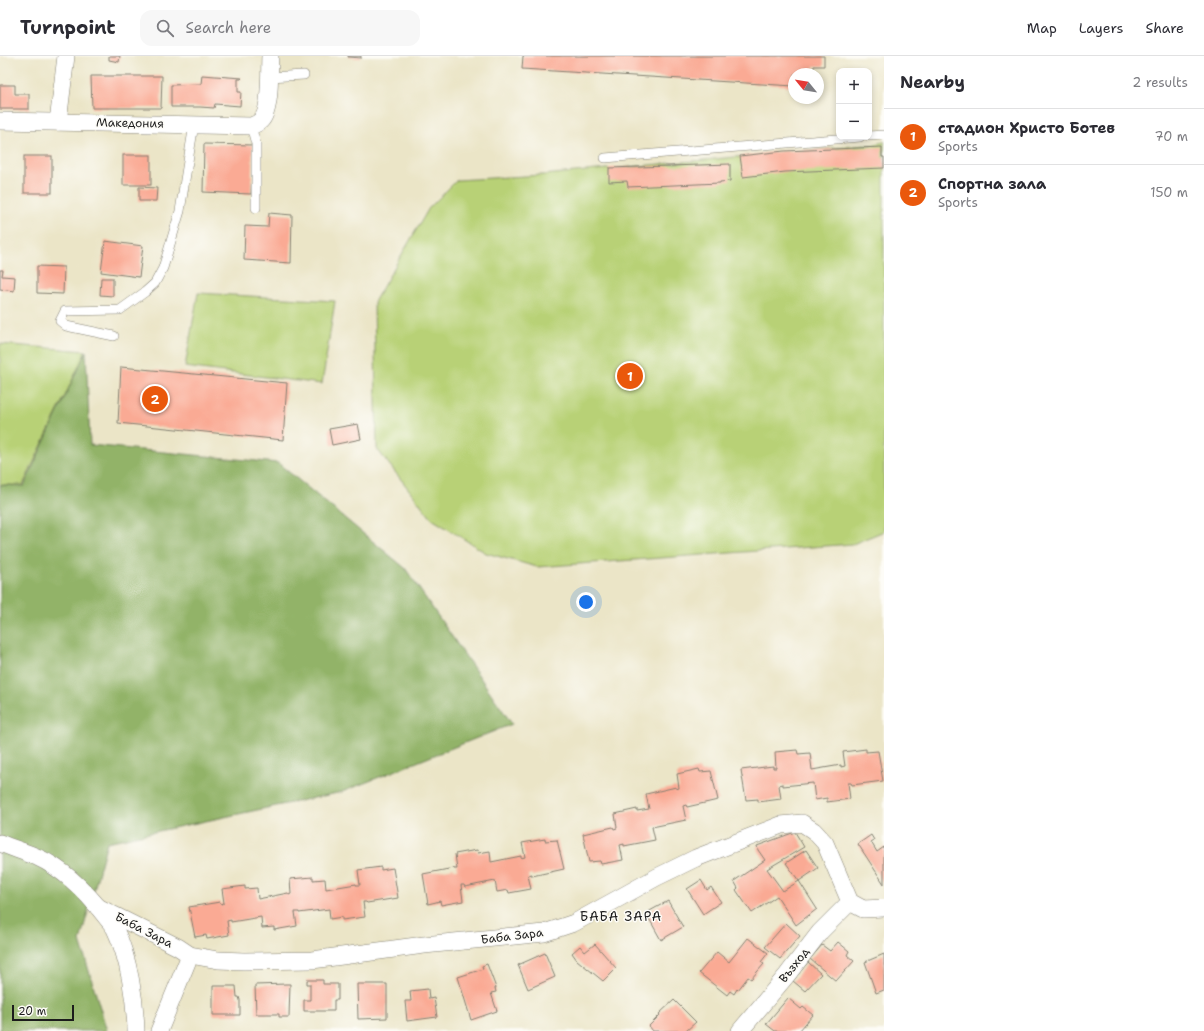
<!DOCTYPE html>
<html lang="en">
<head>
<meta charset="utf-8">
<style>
  body { margin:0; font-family:"Shantell Sans",sans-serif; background:#f7f7f7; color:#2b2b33 }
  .controls { position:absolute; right:12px; top:12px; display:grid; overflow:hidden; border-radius:8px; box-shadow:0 2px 6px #0003 }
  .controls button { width:36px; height:36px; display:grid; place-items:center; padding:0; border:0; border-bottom:1px solid #e1e1e2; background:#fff; color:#2b2b33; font:20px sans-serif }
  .compass { position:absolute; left:788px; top:12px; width:36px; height:36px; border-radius:50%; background:#fff; box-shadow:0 2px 6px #0003; rotate:300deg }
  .scale { position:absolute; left:12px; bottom:10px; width:62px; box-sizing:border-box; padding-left:4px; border:2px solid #1c1c1c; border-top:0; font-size:11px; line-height:14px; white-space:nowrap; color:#1c1c1c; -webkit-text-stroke:3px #fdfcf7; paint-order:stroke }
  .you { position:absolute; left:586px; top:546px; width:14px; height:14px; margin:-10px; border:3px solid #fff; border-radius:50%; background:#1a73e8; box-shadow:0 0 0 6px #1a73e833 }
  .badge { display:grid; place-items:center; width:26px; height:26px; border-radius:50%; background:#ea580c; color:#fff; font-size:13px; font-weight:700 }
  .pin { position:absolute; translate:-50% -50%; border:2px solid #fff; box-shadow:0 1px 4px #0006 }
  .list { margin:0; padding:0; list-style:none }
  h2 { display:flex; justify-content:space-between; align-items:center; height:52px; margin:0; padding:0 16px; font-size:17px }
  h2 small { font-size:13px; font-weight:400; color:#7c7c81 }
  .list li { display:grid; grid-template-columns:26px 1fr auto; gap:12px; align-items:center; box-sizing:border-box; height:56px; padding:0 16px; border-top:1px solid #e1e1e2 }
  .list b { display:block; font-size:15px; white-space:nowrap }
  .list p { margin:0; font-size:13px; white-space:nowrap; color:#7c7c81 }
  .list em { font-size:13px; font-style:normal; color:#7c7c81 }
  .icon { flex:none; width:22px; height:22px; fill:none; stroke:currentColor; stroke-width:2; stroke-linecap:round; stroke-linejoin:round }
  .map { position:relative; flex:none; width:884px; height:975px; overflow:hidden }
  header { display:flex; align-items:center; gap:24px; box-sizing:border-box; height:56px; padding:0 20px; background:#fff; border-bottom:1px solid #e1e1e2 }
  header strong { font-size:19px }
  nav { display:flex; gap:22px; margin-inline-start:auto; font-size:14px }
  .search { width:280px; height:36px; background:#f7f7f7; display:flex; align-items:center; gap:10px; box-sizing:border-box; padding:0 14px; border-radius:12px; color:#7c7c81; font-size:15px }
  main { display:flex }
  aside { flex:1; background:#fff }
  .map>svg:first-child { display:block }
</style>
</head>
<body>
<header>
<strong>Turnpoint</strong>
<div class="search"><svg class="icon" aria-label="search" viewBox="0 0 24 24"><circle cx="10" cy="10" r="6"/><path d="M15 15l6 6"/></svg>Search here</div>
<nav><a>Map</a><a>Layers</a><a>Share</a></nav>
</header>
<main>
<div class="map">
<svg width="884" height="975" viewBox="0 0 884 975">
  <rect width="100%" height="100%" fill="#fdfcf7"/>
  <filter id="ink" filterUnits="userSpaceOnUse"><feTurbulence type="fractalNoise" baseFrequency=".025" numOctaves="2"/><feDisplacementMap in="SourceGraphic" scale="8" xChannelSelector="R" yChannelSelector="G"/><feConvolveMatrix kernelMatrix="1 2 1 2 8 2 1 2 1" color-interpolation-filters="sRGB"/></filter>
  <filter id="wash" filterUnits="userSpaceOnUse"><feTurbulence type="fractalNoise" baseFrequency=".012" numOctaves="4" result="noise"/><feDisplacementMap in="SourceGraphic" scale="16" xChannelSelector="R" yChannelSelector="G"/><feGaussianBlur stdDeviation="0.9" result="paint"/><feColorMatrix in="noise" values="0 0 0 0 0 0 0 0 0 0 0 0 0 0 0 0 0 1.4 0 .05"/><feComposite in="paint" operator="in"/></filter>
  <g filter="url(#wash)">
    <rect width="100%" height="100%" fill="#ebe5c7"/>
    <g fill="#b8d176" stroke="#6a7649">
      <path d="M884 85V475L853 488 537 511 486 497 432 463 377 393 374 246 429 152 457 124 543 119 876 88Z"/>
      <path d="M198 237 335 245 322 328 185 311Z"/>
      <path d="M0 288 86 295 23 429H0Z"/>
    </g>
    <path fill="#92b367" stroke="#576842" d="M86 295 90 389 278 407 405 512 512 668 342 736 107 786 80 885 107 975H0V429L24 430Z"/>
    <g id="blocks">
      <g fill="#faaa94">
        <path d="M109 0H120L119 6 109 4Z"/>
        <path d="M348 0H361V2L348 1Z"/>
        <path d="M523 0H824V10H814L813 18H794V30L522 13Z"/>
        <path d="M202 19 242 22 241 23H238V36H241L240 50 215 48 214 52 200 51H171V29L201 28Z"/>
        <path d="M91 20H162L161 52H92Z"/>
        <path d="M0 29H15V38H29V53H0Z"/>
        <path d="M204 88 253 89 251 138 203 136Z"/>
        <path d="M882 91V101H884V112L785 116 743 121 740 100 784 95Z"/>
        <rect x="123" y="99" width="28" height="30"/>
        <rect x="24" y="100" width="28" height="37"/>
        <path d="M730 108V125L720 126V127L628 131 627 125 609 126V112Z"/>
        <path d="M139 131 157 132 156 145H139Z"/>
        <path d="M269 157 292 159 291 207 244 204 245 170 268 171Z"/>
        <path d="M105 185 143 190 139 221 101 216Z"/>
        <path d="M37 210 64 211 63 238 37 237Z"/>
        <path d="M0 214H3L2 220 15 221 14 235 0 233Z"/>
        <path d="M101 222H113V240L100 239Z"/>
        <path d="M121 311 287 327 283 384 118 367Z"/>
        <path d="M358 368 361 383 332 389 329 373Z"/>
        <path d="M866 693V696L878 695 883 725 852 729 851 727H848L850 743 827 746V742L815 744 813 727 783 730V728L779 729 781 743 758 746V743L746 744 741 714 773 710V712H776L775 696 797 694 798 698 810 697 812 714 841 709V711L845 710 843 696Z"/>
        <path d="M699 713 700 716 711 715 718 744 687 751 686 749 683 750 686 764 652 771 655 784 624 790V788L620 789 623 804 601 808 600 805 589 806 583 778 613 771 614 773 617 772 615 758 637 753V755L649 753 646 738 676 731V733L679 732 677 718Z"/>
        <path d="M795 776 804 791 767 813 783 835 799 825 817 853 796 869 777 840 752 857 736 834 738 832 734 825 765 804 758 794 757 790Z"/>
        <path d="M871 779 874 784 871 786 877 796 884 791V828L858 788Z"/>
        <path d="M545 783V785L557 784 564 813 532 820V818L528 819 531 833 509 837 508 834 497 836 495 825 465 831 464 829H461L463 845 441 849 440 845 428 848 423 818 454 812V813H457L455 798 477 794 478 797 490 795 491 806 521 800V802L525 801 522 787Z"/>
        <path d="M806 794 818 812 799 825 786 807Z"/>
        <path d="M381 811V814L393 812 398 842 367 847 366 846H363L365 861 342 864V861L330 863 329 853 299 857V856H295L297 870 274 874V871L262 872 261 861 231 866V864L227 865 229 879 207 883 206 879 195 881 189 851 220 846 221 848 224 847 222 833 245 830V833L257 832 258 843 288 837 289 839 291 838 290 823 313 821V824L325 823 326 833 356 828V829H360L358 814Z"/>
        <path d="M701 824 707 834 711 831 721 846 703 858 687 833Z"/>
        <path d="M668 845 683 871 661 884 646 857Z"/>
        <path d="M786 867 800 880 780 903 765 891Z"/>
        <path d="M748 882 768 897 761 906 764 908 751 923 748 921 738 934 737 933 734 938 730 935 727 939 699 917 717 896 729 906Z"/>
        <path d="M838 886 849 895 847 899 854 905 836 925 810 903 822 889 830 895Z"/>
        <path d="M595 888 616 912 603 925 577 904 572 897 580 890 585 896Z"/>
        <path d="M545 897 555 921 528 933 518 909Z"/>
        <path d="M884 898V934L876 937 865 906Z"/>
        <path d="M808 906 821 918 805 935 793 925Z"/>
        <path d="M487 908 496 932H495L496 936 491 937 497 955 471 964 458 921 483 913 482 910Z"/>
        <path d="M307 924H323V928H338V944H334V955H304V944H310V928H307Z"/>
        <path d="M286 928H290L289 961H279V958H256L255 929Z"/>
        <path d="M357 928H387V962L358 963Z"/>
        <path d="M213 930H236L237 941H239L240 944V959H213Z"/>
        <path d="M428 933 429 943 434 942 437 961 407 965 405 945H411L410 935Z"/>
        <path d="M788 942 801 953 803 951 813 959 799 975H775L766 968Z"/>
        <path d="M674 944 696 966 686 975H653L649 970 660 959 659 958Z"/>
      </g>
    </g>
  </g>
  <g filter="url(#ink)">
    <use href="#blocks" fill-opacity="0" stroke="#848072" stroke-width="1"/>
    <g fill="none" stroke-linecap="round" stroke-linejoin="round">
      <defs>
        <g id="lane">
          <path d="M269 21 304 19"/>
          <path d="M251 70 256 88V152"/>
          <path d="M869 80 884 79"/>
          <path d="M605 102 860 81"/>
          <path d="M114 280 66 270 60 265 65 255 120 254 145 236 155 227 163 212 180 155 194 68"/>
        </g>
        <g id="street">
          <path d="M0 65 251 70C253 69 257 68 259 66 272 58 269 15 270 0"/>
          <path d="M58 66 66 0"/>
          <path d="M0 787C12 792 25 796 37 801 64 813 89 839 106 861 109 865 113 869 115 873 129 902 135 943 136 975"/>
          <path d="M98 851 178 891 190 899 218 904 244 905 312 904 424 889 544 877 574 867 657 821 696 802 781 769 802 767 814 775 825 787 850 846 863 853 884 852"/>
          <path d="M159 975 190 899"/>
          <path d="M740 975 787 919 820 876 850 846"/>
        </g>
      </defs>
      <use href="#lane" stroke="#848072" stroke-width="10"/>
      <use href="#street" stroke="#848072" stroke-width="18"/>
      <use href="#lane" stroke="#fff" stroke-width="9"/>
      <use href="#street" stroke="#fff" stroke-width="17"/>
    </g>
  </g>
  <g text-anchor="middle" stroke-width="3" stroke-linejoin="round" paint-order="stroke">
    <g font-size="12" fill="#1c1c1c" stroke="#fdfcf7">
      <text transform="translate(130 67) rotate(1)" y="4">Македония</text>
      <text transform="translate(144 874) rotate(27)" y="4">Баба Зара</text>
      <text transform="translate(512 880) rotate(-7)" y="4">Баба Зара</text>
      <text transform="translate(794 909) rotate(-52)" y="4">Възход</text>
    </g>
    <g font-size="13" letter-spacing="1" fill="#1c1c1c" stroke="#fdfcf7">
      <text x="621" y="865">БАБА ЗАРА</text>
    </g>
  </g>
</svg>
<div class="controls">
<button>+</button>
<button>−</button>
</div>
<svg class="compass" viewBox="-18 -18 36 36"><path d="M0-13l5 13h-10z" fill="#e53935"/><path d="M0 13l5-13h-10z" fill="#7c7c81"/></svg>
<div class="scale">20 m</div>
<div class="you"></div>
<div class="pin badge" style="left:630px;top:320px">1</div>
<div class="pin badge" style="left:155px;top:343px">2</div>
</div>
<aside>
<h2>Nearby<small>2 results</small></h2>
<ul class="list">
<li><span class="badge">1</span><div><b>стадион Христо Ботев</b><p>Sports</p></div><em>70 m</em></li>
<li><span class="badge">2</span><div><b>Спортна зала</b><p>Sports</p></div><em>150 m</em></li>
</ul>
</aside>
</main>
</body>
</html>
